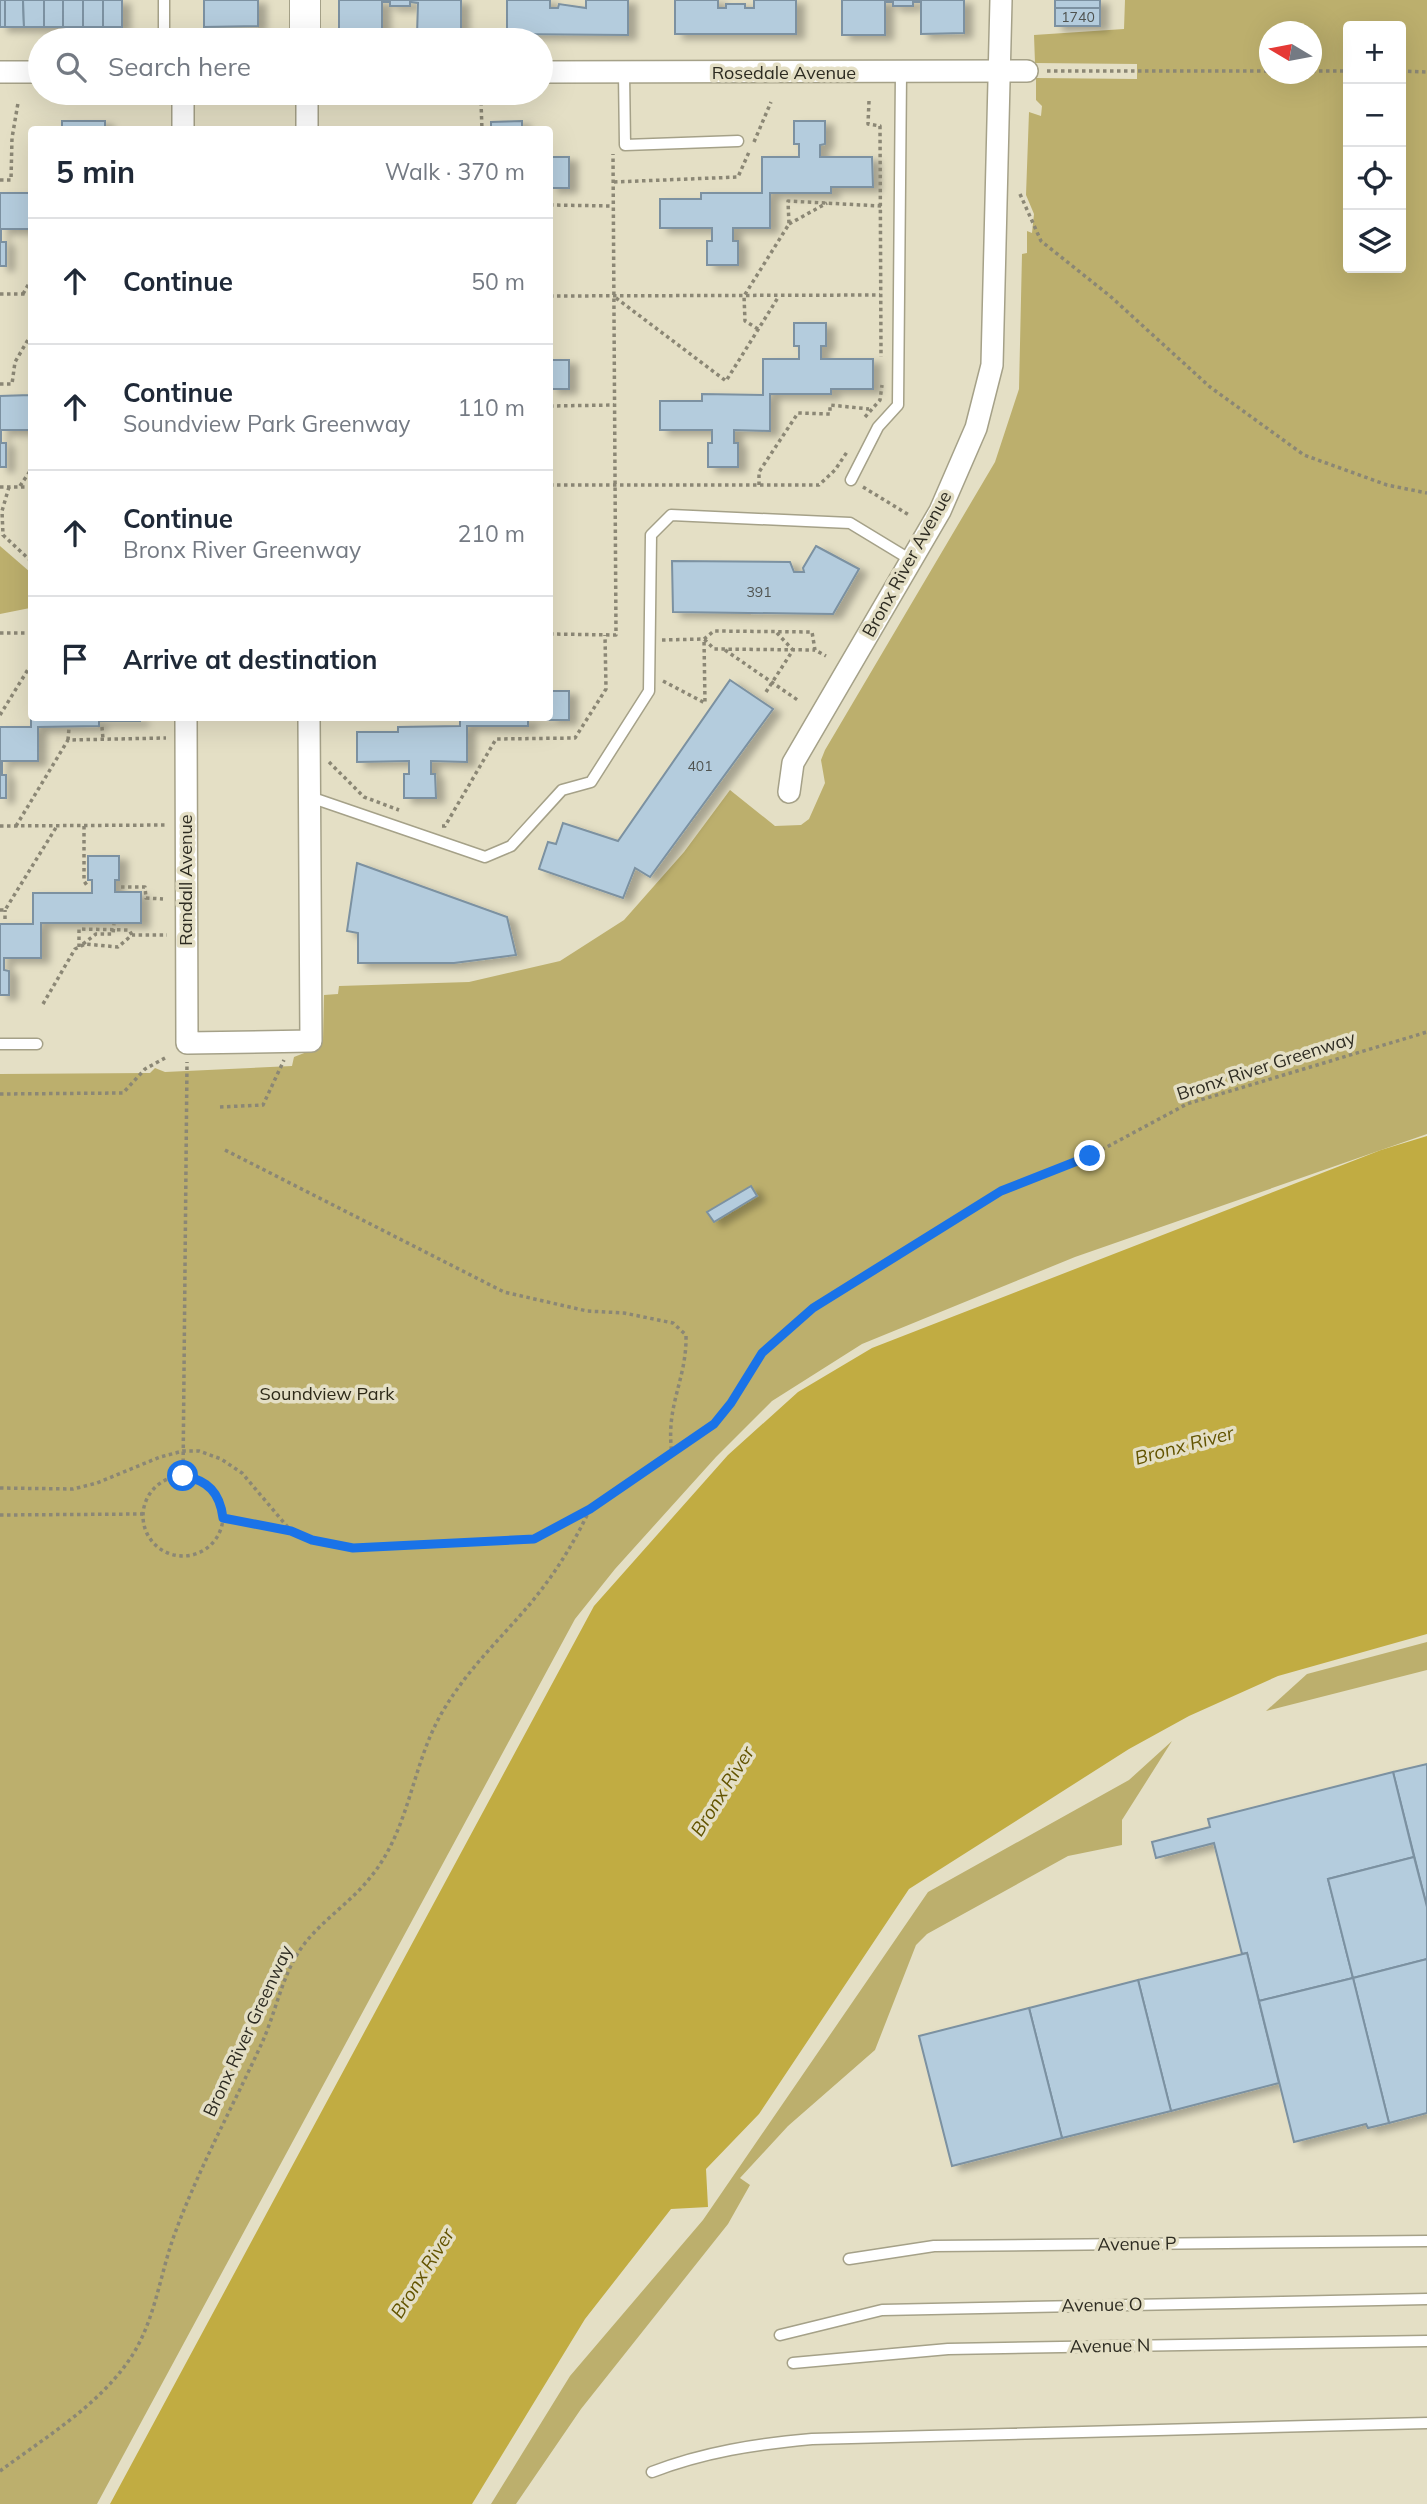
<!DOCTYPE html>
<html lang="en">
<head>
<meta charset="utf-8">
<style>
  body { margin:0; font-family:Mulish,sans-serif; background:#f2f2f3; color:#1f2937 }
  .controls { position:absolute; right:21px; top:21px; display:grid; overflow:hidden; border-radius:7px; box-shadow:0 7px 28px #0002 }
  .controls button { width:63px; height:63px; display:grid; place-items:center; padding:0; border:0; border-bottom:2px solid #e0e1e3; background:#fff; color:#1f2937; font:35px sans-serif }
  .compass { position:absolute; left:1259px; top:21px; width:63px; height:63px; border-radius:50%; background:#fff; box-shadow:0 7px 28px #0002; rotate:280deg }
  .stop { position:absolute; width:21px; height:21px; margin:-16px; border:5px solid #1a73e8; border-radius:50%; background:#fff }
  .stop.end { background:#1a73e8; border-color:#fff; box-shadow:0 2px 7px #0008 }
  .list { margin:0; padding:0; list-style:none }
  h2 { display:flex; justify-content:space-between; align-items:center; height:91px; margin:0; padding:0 28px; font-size:30px }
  h2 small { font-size:23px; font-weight:400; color:#747a83 }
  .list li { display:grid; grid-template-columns:46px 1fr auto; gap:21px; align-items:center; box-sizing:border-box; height:126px; padding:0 28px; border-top:2px solid #e0e1e3 }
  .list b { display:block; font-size:26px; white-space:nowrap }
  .list p { margin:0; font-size:23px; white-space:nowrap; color:#747a83 }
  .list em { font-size:23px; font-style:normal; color:#747a83 }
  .icon { flex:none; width:38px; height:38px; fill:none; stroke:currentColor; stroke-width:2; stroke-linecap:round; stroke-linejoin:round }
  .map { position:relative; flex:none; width:1427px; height:2504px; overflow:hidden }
  .search { position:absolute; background:#fff; box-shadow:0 7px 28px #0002; left:28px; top:28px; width:525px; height:77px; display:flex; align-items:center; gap:18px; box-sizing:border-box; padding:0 24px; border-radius:38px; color:#747a83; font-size:26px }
  .panel { position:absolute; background:#fff; box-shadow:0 7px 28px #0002; left:28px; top:126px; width:525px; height:595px; border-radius:7px }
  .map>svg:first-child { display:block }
</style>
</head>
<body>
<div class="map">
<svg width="1427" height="2504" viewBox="0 0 1427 2504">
  <defs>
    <filter id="shadow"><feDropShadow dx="8" dy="4.5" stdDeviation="3.5" flood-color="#0004"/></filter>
  </defs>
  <rect width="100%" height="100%" fill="#e4dfc5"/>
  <g fill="#bcaf6d" fill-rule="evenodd">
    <path d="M1125 0H1427V1134L1075 1257 862 1344 772 1401 716 1457 615 1569 575 1619 97 2504H0V1074L150 1073 155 1068 165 1072 292 1066 294 1057 317 1048 323 1041 324 995 338 994 339 986 469 982 560 961 624 920 684 852 730 790 775 826 801 825 809 819 825 783 821 760 825 750 995 462 1019 389 1022 254 1027 253V231L1032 233 1034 214 1026 195 1029 112 1041 116 1042 106 1036 100V78L1137 79V64L1035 63 1034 35 1124 29ZM1348 26H1401V268H1348ZM1270 32H1312V74H1270Z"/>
    <path d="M0 546 30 572V608L0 614Z"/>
    <path d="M1427 1642V1670L1266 1711 1307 1674Z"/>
    <path d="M1172 1741 1122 1820V1845L1068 1856 927 1934 916 1945 875 2050 788 2126 740 2178 750 2185 728 2224 581 2409 516 2504H491L570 2376 703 2220 928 1892 1129 1780Z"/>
  </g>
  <path fill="#c1ac42" d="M1427 1136V1634L1278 1676 1189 1716 1129 1749 909 1889 759 2114 706 2169 708 2207 671 2209 585 2319 472 2504H110L594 1606 728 1455 798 1392 872 1348 1381 1150Z"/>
  <g fill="#b4ccdd" stroke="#7b91a1" stroke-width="2" filter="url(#shadow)">
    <rect x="0" y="0" width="5" height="27"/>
    <path d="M5 0H23L24 27H5Z"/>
    <path d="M23 0H44V27H24Z"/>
    <rect x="44" y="0" width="19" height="27"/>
    <rect x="63" y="0" width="20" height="27"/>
    <rect x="83" y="0" width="20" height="27"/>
    <rect x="103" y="0" width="19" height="27"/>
    <path d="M204 0H258V26L204 27Z"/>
    <path d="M339 0H461V35H417L418 3 410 2V6H390V2H382V35H339Z"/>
    <path d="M507 0H550V8H558L559 4 586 8V0H628V35L507 34Z"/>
    <path d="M675 0H718V8H726V4H745V8H754V0H796V34H675Z"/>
    <path d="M842 0H964V33L921 34V2H913V6H893V2H885V35H842Z"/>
    <rect x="1055" y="0" width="45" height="8"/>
    <rect x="1055" y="8" width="45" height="18"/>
    <rect x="62" y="121" width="43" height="9"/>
    <path d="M522 121V130H491V122Z"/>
    <path d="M794 121H825V144L820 145V157H872L873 187H831V193H770V228H733V241H738V265H707V241H712V228H660V199H701V193H762V157H799V144H794Z"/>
    <rect x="550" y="157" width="19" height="31"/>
    <path d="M30 158 32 229H1V242H6V266H0V193H30Z"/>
    <path d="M794 323H826V346H821V359H873V389H831V394H770V431L734 430V443H738V467H708V443H712V430H660V401H702V394L763 395V359H799V346H794Z"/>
    <path d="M30 360 32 430H1V443H6V467H0V396L30 395Z"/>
    <rect x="550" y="360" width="19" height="29"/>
    <path d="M816 546 859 569 833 614 673 612 672 561 790 562 794 572H804L803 568Z"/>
    <path d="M730 680 773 709 650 877 635 868 623 898 539 869 548 842 556 844 563 823 618 841Z"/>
    <path d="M550 691H569V720H528V726H467V762L431 761V774H435L436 798H404V774H409V761L357 762V732H398V727L460 726V718H550Z"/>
    <path d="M31 692 32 718H140V721H99V726L38 727V761H2V775H6V798H0V727H31Z"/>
    <path d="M88 856H119V880H115V892H141V923H41V958H4V970L9 971V995H0V924H33V893H92V880H88Z"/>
    <path d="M357 863 507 917 516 955 454 963H358V933L347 931Z"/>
    <path d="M751 1186 757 1196 714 1222 707 1212Z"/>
    <path d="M1427 1764V1907L1393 1772Z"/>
    <path d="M1393 1772 1414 1857 1328 1879 1353 1978 1259 2001 1247 1953 1242 1954 1214 1843 1156 1858 1152 1842 1210 1827 1208 1819Z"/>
    <path d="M1414 1857 1427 1907V1959L1353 1978 1328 1879Z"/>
    <path d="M1247 1953 1279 2083 1171 2111 1138 1980Z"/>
    <path d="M1427 1959V2113L1389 2123 1353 1978Z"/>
    <path d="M1353 1978 1389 2123 1368 2128 1366 2124 1294 2142 1259 2001Z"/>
    <path d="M1138 1980 1171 2111 1062 2138 1029 2008Z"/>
    <path d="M1029 2008 1062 2138 952 2166 919 2036Z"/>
  </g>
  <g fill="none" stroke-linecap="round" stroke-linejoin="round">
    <defs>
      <g id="lane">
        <path d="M164 0V40"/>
        <path d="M624 73 625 145 738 141"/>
        <path d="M851 480 878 427 898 405 901 73"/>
        <path d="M310 797 485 857 511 846 562 790 591 782 649 691 651 535 671 515 850 523 911 560"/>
        <path d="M0 1044H37"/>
        <path d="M849 2259 934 2246 1427 2241"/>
        <path d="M780 2335 882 2310 1427 2299"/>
        <path d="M793 2363 948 2349 1427 2341"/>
        <path d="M652 2472C704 2452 756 2444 812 2439L1427 2423"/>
      </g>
      <g id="street">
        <path d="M0 72H40"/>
        <path d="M541 72 1027 71"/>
        <path d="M183 93V130"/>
        <path d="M307 93V130"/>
        <path d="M186 718 187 1043 311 1041 309 718"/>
        <path d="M789 792 793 763 940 511 976 428 992 365 1001 0"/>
      </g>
      <path id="secondary" d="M305 0V40"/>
    </defs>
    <use href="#lane" stroke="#a5a188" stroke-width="13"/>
    <use href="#street" stroke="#a5a188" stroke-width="24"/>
    <use href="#secondary" stroke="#a5a188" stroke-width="32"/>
    <g stroke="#8b8775" stroke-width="3.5" stroke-dasharray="3.5 3.5" stroke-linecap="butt">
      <path d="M1047 71H1270"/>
      <path d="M1312 71H1348"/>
      <path d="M1401 71 1427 72"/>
      <path d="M869 101 868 124 880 126 881 357"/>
      <path d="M481 102 482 130"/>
      <path d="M754 142 771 102"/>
      <path d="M0 180H11L12 138 18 103"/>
      <path d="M614 182 738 177 749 152"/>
      <path d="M1020 194 1041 241 1110 296 1210 387 1304 455 1387 485 1427 493"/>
      <path d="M550 205 613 206"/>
      <path d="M789 224 827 203"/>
      <path d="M0 294H32"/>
      <path d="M23 294 32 278"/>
      <path d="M550 296 880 295"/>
      <path d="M616 298 726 381 779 296"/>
      <path d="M758 329 745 321 744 296 789 224 788 201 881 206"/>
      <path d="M0 384H12L15 362 32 333"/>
      <path d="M550 406 614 405"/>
      <path d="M865 417 880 400 882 385"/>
      <path d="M550 485H819L835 470 847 452"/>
      <path d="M759 485V472L798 413 830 414V405L869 409"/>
      <path d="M20 486 32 468"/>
      <path d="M0 487H32"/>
      <path d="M9 487 2 511 3 535 32 562"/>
      <path d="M863 487 909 515"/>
      <path d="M0 633H32"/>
      <path d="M550 634 616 635 613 154"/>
      <path d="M662 640 704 639 714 631 812 632 815 650 826 656"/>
      <path d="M725 650 799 701"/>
      <path d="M663 681 705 703 704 639 714 649 815 650"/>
      <path d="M766 692 793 650 776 632"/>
      <path d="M0 715 32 663"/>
      <path d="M102 727 103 739"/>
      <path d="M68 740 69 728"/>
      <path d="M329 762 364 797 399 810"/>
      <path d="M0 826 166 825"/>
      <path d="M16 826 68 740 166 738"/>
      <path d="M84 826V881L88 887"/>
      <path d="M442 826H445L496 739 575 738 606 689 605 635"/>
      <path d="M121 887H145L146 898 163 899"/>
      <path d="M0 910H5L57 826"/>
      <path d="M5 919V910"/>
      <path d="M83 944 96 934H113L114 924"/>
      <path d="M79 947V929L129 930 132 935"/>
      <path d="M43 1004 75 949 85 944 118 947 132 935H167"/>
      <path d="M0 1094 123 1093 145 1069 165 1058"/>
      <path d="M220 1107 263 1105 284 1060"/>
      <path d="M225 1150 504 1292 587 1311 624 1313 673 1323 686 1335C687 1380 665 1405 672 1454"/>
      <path d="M183 1476 187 1062"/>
      <circle cx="183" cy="1516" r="40"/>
      <path d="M0 1488 73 1489 97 1483 160 1457 183 1451H199L221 1459 242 1473 291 1531 312 1540 353 1548 534 1539 590 1509 714 1424 731 1403 762 1353 813 1308 1001 1191 1090 1156 1187 1104 1427 1032"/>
      <path d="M0 1515 143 1514"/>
      <path d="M223 1518 289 1530"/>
      <path d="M0 2471C43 2439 96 2407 127 2363 155 2325 159 2276 175 2233 199 2168 232 2108 261 2045 274 2017 280 1985 295 1958 313 1925 350 1905 373 1874 412 1824 412 1759 446 1706 469 1668 502 1637 530 1604 554 1575 573 1545 589 1511"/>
    </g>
    <use href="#lane" stroke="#fff" stroke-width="10"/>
    <use href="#street" stroke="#fff" stroke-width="21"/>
    <use href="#secondary" stroke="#fff" stroke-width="30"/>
  </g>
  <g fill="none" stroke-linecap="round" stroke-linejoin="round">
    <path stroke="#1a73e8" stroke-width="9" d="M183 1476C208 1480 220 1493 223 1518L291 1531 312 1540 353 1548 534 1539 590 1509 714 1424 731 1403 762 1353 813 1308 1001 1191 1090 1156"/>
  </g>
  <g text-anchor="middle" stroke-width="7" stroke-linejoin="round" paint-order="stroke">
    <g font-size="14" fill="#4f5350">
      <text x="1078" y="22">1740</text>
      <text x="759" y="597">391</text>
      <text x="700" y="771">401</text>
    </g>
    <g font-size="18" fill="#2d2b21" stroke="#e4dfc5">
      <text x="784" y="79">Rosedale Avenue</text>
      <text transform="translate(907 564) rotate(-61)" y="6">Bronx River Avenue</text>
      <text transform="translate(186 880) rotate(-90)" y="6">Randall Avenue</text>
      <text transform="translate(1266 1066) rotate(-18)" y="6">Bronx River Greenway</text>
      <text transform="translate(248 2031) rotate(-65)" y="6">Bronx River Greenway</text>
      <text transform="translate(1137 2244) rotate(-1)" y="6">Avenue P</text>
      <text transform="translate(1102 2305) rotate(-1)" y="6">Avenue O</text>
      <text transform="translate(1110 2346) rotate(-1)" y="6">Avenue N</text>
    </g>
    <g font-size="18" fill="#2e2a18" stroke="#e4dfc5">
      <text x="327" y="1400">Soundview Park</text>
    </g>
    <g font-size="19" font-style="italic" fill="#635400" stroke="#e4dfc5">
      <text transform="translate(1184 1445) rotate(-15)" y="7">Bronx River</text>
      <text transform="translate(722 1791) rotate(-58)" y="7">Bronx River</text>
      <text transform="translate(422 2273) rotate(-58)" y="7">Bronx River</text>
    </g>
  </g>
</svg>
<div class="controls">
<button>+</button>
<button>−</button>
<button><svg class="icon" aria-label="locate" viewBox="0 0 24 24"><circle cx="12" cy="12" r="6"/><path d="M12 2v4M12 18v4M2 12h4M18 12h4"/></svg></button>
<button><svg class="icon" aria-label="layers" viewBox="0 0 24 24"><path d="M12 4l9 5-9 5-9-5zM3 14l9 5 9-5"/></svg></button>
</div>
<svg class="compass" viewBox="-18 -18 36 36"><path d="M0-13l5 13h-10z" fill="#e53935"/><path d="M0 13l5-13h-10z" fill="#747a83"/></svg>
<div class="stop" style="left:183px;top:1476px"></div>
<div class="stop end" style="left:1090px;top:1156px"></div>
<div class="search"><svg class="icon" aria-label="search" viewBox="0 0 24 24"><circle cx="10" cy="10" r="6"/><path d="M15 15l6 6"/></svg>Search here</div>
<section class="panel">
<h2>5 min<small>Walk · 370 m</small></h2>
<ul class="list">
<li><svg class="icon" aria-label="ahead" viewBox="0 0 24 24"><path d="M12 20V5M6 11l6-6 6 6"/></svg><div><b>Continue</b></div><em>50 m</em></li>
<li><svg class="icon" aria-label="ahead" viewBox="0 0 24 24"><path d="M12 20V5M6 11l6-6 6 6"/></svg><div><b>Continue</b><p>Soundview Park Greenway</p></div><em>110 m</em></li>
<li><svg class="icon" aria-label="ahead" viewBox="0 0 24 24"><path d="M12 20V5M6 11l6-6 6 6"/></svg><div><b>Continue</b><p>Bronx River Greenway</p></div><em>210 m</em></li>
<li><svg class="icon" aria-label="arrive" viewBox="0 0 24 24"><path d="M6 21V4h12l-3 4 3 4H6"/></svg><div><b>Arrive at destination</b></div></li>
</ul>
</section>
</div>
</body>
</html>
